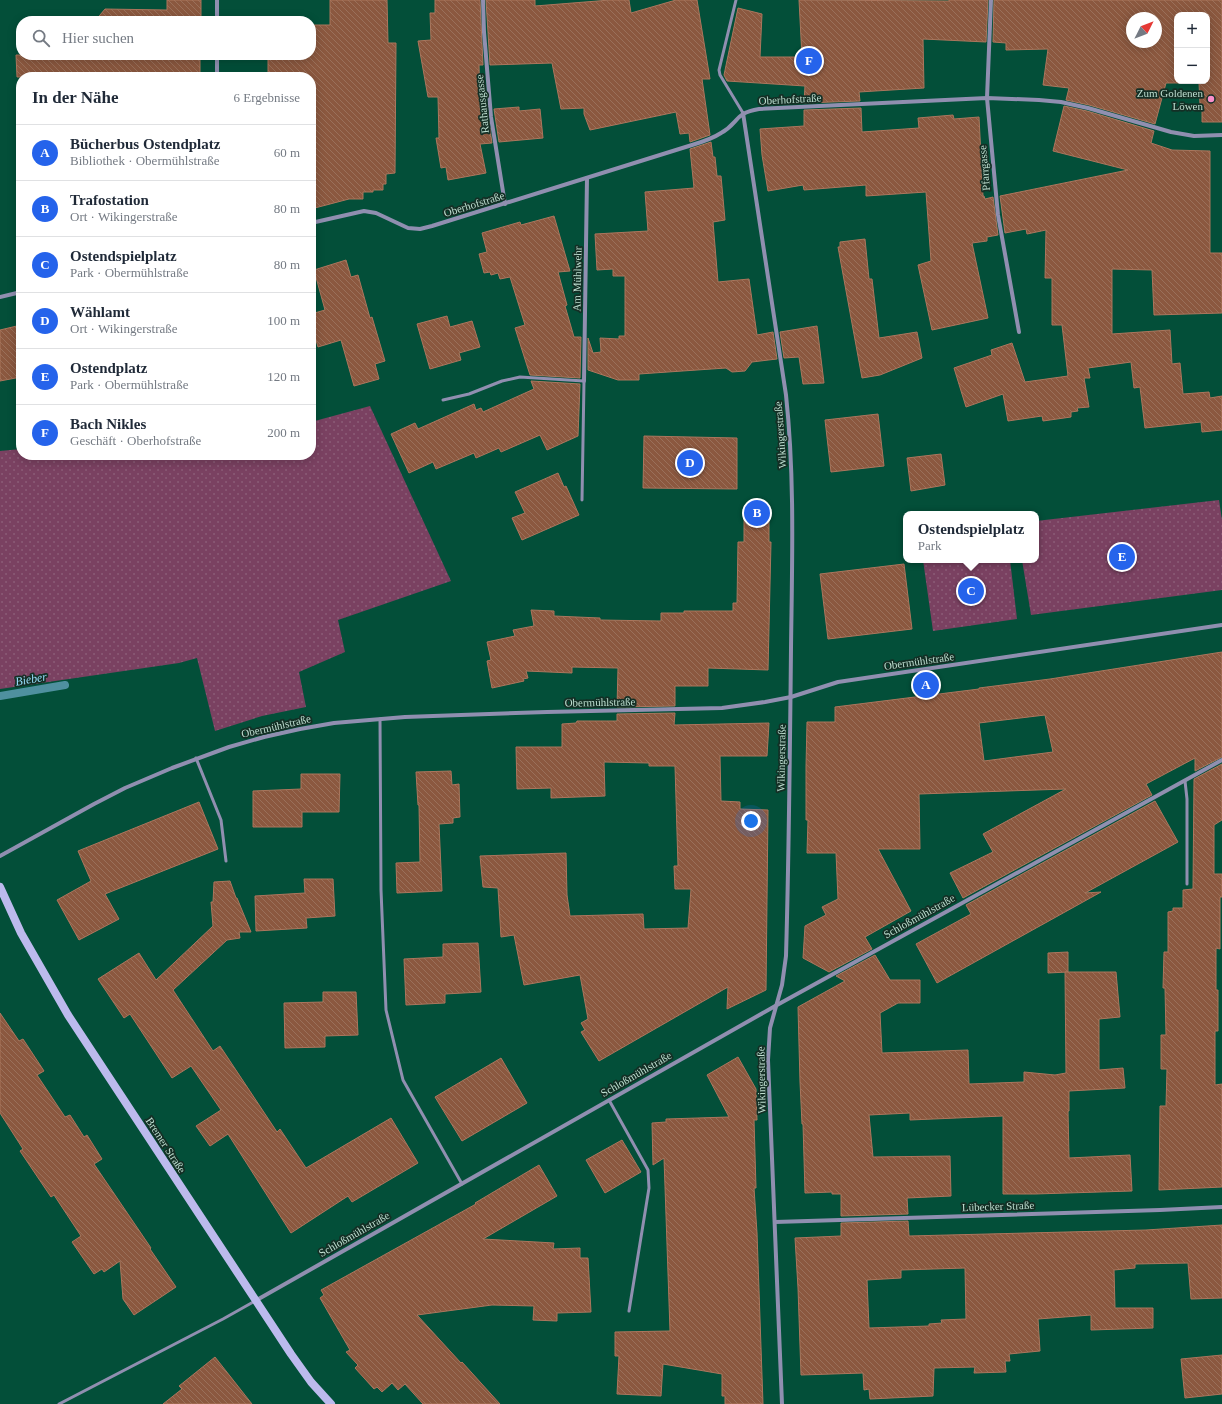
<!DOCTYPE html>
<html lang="de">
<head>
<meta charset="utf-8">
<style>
  body { margin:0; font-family:Georgia,serif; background:#f2f2f3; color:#1f2937 }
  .controls { position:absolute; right:12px; top:12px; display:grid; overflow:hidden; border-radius:8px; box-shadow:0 2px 10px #0003 }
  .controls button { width:36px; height:36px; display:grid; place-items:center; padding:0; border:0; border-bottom:1px solid #e0e1e3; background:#fff; color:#1f2937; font:20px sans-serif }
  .compass { position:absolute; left:1126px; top:12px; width:36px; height:36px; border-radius:50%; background:#fff; box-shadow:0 2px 10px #0003; rotate:48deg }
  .you { position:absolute; left:751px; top:821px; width:14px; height:14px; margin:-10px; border:3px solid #fff; border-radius:50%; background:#1a73e8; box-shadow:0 0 0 6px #1a73e833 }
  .badge { display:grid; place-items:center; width:26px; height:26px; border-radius:50%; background:#2563eb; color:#fff; font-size:13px; font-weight:700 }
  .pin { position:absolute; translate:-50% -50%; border:2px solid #fff; box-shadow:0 1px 4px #0006 }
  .popup { position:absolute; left:903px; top:511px; width:136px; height:52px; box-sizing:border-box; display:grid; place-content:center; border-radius:8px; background:#fff; filter:drop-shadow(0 1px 3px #0005); font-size:13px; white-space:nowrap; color:#747a83 }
  .popup b { font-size:15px; color:#1f2937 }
  .popup::after { content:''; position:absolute; left:50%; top:100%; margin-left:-8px; border:8px solid transparent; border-top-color:#fff }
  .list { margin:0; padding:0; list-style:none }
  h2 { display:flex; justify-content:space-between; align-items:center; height:52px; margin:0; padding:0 16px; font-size:17px }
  h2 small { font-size:13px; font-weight:400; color:#747a83 }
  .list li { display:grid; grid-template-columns:26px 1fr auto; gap:12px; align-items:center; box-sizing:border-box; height:56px; padding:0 16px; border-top:1px solid #e0e1e3 }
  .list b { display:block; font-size:15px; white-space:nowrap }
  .list p { margin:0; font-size:13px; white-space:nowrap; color:#747a83 }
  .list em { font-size:13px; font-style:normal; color:#747a83 }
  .icon { flex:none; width:22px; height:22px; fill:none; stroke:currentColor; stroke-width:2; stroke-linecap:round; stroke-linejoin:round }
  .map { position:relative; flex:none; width:1222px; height:1404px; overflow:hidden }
  .search { position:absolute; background:#fff; box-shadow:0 2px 10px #0003; left:16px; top:16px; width:300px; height:44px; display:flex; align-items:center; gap:10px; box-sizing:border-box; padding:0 14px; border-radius:16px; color:#747a83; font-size:15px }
  .panel { position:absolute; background:#fff; box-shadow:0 2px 10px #0003; left:16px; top:72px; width:300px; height:388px; border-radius:16px }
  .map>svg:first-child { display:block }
</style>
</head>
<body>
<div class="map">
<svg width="1222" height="1404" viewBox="0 0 1222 1404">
  <defs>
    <pattern id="green-dots" width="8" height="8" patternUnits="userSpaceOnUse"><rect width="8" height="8" fill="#7a4161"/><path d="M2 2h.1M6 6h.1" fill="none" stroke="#8b5c77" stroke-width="1.8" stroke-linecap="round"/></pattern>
    <pattern id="building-back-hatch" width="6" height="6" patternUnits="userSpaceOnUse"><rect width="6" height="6" fill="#8b583f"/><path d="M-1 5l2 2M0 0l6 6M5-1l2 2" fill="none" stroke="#9a705a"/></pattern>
  </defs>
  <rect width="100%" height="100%" fill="#034f39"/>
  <g fill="url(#green-dots)">
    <path d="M370 406 451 581 338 620 345 652 299 672 306 707 262 716 215 731 197 658 179 663 0 689V451L21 449V455H311V422Z"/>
    <path d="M1219 500 1222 520V590L1031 615 1022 560H1036V521Z"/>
    <path d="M923 560H1010L1017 619 933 631Z"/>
  </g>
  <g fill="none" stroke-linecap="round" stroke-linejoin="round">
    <path stroke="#4f909f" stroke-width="8" d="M0 696 65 685"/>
  </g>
  <g fill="url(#building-back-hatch)" stroke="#ac765d" fill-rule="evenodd">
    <path d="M167 0H201V21H95L105 9 167 10Z"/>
    <path d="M330 0H387L388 43H396L395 173 386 174V184H383V190H373V192H363V199H349L311 209V77H268V55H311V25H330Z"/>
    <path d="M435 0H480L483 65H479L480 110 487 109 492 143 480 144 486 173 448 180 446 167 441 168 436 138H439L438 97H428L418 41 431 40 430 13H435Z"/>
    <path d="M486 0H535V6L610 0H629L631 13 676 0H697L710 79H702L710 135 690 142 689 133 680 134 676 112 590 130 584 114V108L561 109 552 63 490 65Z"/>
    <path d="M799 0 949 1V0H988L986 42 923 39 924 88 859 92 860 101 804 103 805 86 727 81 724 75 738 8 762 14 760 57H802Z"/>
    <path d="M994 0H1222V122H1202V105H1200L1199 83H1166L1155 124 1089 105 1066 100 1069 88 1043 85 1048 49 1006 50V43L993 42ZM1177 15H1207V81H1177ZM1132 18H1156V42H1132Z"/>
    <path d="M16 55H200V77H17Z"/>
    <path d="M1064 106 1087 111 1154 131 1151 143 1172 150 1210 151V253H1222V313L1154 315 1152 270 1112 269V334L1170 330 1172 364 1180 363 1183 394 1209 392 1210 398 1222 396V430L1202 432 1201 422 1145 428 1140 387 1134 388 1131 362 1088 368 1090 378H1084L1089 407 1077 408 1078 411 1071 412V417L1043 421 1042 416 1008 421 1003 394 966 407 954 368 992 355 991 350 1012 343 1025 382 1068 376 1062 325H1052V278H1045L1046 230 1027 234 1026 229 1005 233 1000 196 1128 170 1053 151Z"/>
    <path d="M519 107V111L540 109 543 138 499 142 494 109Z"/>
    <path d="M861 108 862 132 919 128 918 118 953 115 954 119 979 117 983 196H984L985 199 993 197 998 235 987 237V241L972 243 988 318 932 330 918 265 931 261 926 192 866 196V185L804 190 803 185 768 191 762 155 760 129 804 126V110Z"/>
    <path d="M711 142 713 157H715L717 176H721L725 220 713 222 718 282 749 279 757 335 773 332 777 359 752 362 745 371 732 372 726 368 639 374V380H618L588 370V338L593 353 601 352 600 338 619 339V336H625V276H613V269L597 270 595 234 648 231 645 192 694 188 690 149Z"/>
    <path d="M554 216 570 271 558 272 567 305 565 306 574 337H581L580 378 530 375 515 328 525 325 510 277 500 279 498 273 491 275 490 272 484 273 479 254 487 252 482 233 520 222 521 225Z"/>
    <path d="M865 239 869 279H872L879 338 917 332 922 358 880 375 862 378 838 247H840V242Z"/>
    <path d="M346 260 351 277 358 275 370 318 372 317 385 361 375 364 379 379 354 386 341 340 318 347 311 323V314L325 310 314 270Z"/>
    <path d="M447 316 450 327 472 321 480 347 459 353 461 360 430 369 417 324Z"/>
    <path d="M21 325V377L0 381V330Z"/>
    <path d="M817 326 824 383 803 384 799 357 784 358 780 332Z"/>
    <path d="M531 381 580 384 578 436 547 450 540 435 501 452 499 448 476 458 474 453 436 469 433 462 409 473 391 434 415 423 418 429 474 404 476 410 481 408 483 412 534 389Z"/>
    <path d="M878 414 884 466 831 472 825 420Z"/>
    <path d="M644 436 737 438V489L643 488Z"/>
    <path d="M941 454 945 485 911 491 907 458Z"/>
    <path d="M558 473 564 487 566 486 579 515 522 540 512 518 525 513 515 492Z"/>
    <path d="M744 507H769V542H771L768 670 708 668V686H675V706L617 707 618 668 572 667V673L526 671 528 678 523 679 524 681 492 688 487 661 491 660 487 642 515 636 513 630 534 626 531 610 554 611V616L600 618V620L661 621V613H684V611H733V603H737L738 542H744Z"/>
    <path d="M904 564 912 629 828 639 820 574Z"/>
    <path d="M1222 652V757L1195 771V758L1146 784 1152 795 963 898 950 873 993 852 983 834 1066 789 919 794 920 849H878L911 911 865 937 872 949 829 972 803 958 805 926 826 915 822 907 838 899 836 853H807L808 820H806V767L807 722H835V707L979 689V688L1050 679ZM1045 715 1053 752 984 761 979 723Z"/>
    <path d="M675 713 674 725 769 723 767 756H720L721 801 740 802V809L768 810 766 990 727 1009 728 987 599 1061 581 1032 585 1030 581 1023 588 1019 580 975 524 985 514 935 501 937 498 888 483 887 480 856 566 853 567 895 570 916 643 914 644 929 688 928 691 889H675L674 866H678L675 766H649V763L604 762 605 796 551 798V788L517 789 516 747H562V724L576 723 577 721H617V714Z"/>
    <path d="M1222 764V820L1214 825V874H1222V897H1220V949L1216 948V990H1218V1031H1215V1085L1222 1084V1187L1159 1190 1160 1106H1166L1167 1069H1161V1035H1166L1165 988H1163L1164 952H1168V912L1173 911V908H1183V890L1193 889 1194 779Z"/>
    <path d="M451 771 452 785 459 784 460 817 453 818V823L439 824 442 891 397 893 396 863 420 862 419 805H418L416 772Z"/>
    <path d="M301 774H340L339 812H302V827H253V791L301 789Z"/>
    <path d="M1155 801 1178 842 1085 893 1101 892 937 983 916 944 971 914 966 905Z"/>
    <path d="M199 802 218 849 105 894 119 919 79 940 57 900 91 881 78 851Z"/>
    <path d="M304 879H333L335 916 306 918 307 928 256 931 255 896 305 893Z"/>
    <path d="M230 881 236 898H237L251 932H239L240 938 227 940 173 990 213 1051 220 1046 277 1132 280 1129 306 1168 391 1118 418 1163 352 1202 348 1196 291 1233 228 1134 210 1146 196 1126 221 1110 191 1066 172 1078 130 1014 124 1018 98 979 139 953 156 980 213 926 211 902H213L214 882Z"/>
    <path d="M478 943 481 992 445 994V1003L406 1005 404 959 443 957V944Z"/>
    <path d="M1068 952V972L1048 973V953Z"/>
    <path d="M875 955 890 980H920V1003H898L880 1013 882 1053 968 1050 969 1084 1024 1082V1072L1055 1075 1066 1073 1065 972H1116L1120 1017 1099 1019V1070L1123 1068 1125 1088 1069 1091V1111H1068L1069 1158 1130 1155 1132 1191 1035 1194H1003V1116L910 1120V1113L869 1115 873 1157 950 1156 951 1196 907 1198 908 1214 841 1216V1194H832V1192L805 1193 803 1124H802L800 1082 798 1007 845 981 836 976Z"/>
    <path d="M323 992H356L358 1035 325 1036V1047L285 1048 284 1003 323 1002Z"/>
    <path d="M0 1013 19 1041 23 1039 44 1071 37 1075 65 1117 70 1115 84 1137 87 1135 102 1159 94 1164 151 1248 150 1249 176 1287 134 1315 123 1299 120 1261 104 1272 102 1269 94 1274 72 1242 81 1236 54 1195 51 1197 20 1151 23 1149 0 1113Z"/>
    <path d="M738 1057 756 1089 757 1120H754L756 1188H754L757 1233 763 1404H725V1396H722V1374L663 1364 661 1396 617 1394 619 1356H615V1332L670 1331 664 1158 653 1165 652 1123 666 1122V1119L729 1117 707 1075Z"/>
    <path d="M501 1058 527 1103 462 1141 435 1097Z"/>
    <path d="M622 1140 641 1172 605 1193 586 1160Z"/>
    <path d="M539 1165 557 1196 483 1239 554 1243 553 1249 580 1248V1258H588L591 1312 557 1313V1321L533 1320 534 1306 492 1305 417 1315 461 1363 462 1362 500 1404H423L405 1384 398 1390 392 1383 382 1392 377 1387 374 1389 355 1368 358 1365 346 1352 350 1350 320 1298 324 1295 321 1290 476 1204 475 1203Z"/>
    <path d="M908 1221 909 1236 1146 1230 1222 1225V1298L1191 1299 1188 1263 1135 1264V1268L1114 1270 1115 1308H1153V1328L1091 1330V1315L1038 1319 1040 1351 1009 1354 1010 1361H1005L1006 1372 974 1373 975 1367 934 1368 933 1396 870 1399 869 1389 864 1390 863 1373 801 1375 798 1288 795 1238 841 1236V1223ZM965 1268 966 1319 941 1320 942 1323 929 1324V1326L869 1328 867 1280 901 1278V1270Z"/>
    <path d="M1222 1355V1394L1185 1398 1181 1359Z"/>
    <path d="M215 1357 252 1404H163L182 1389 179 1386Z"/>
  </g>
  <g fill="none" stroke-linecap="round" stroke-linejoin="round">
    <g stroke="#908fb0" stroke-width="3">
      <path d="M736 0 719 70 720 75 743 113"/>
      <path d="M443 400 469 394 502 381 520 377 584 381 582 500"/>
      <path d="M380 719 381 890 386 1010 403 1080 462 1184"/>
      <path d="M196 758 221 820 226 861"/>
      <path d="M1185 781 1187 799V884"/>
      <path d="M609 1100 648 1170 649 1188 629 1311"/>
      <path d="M59 1404 223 1319 255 1301"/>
    </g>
    <g stroke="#908fb0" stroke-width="4">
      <path d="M483 0 484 32 491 117 505 204"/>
      <path d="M991 0 987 98 998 215 1019 332"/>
      <path d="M217 21V0"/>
      <path d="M217 77V55"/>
      <path d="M743 113 786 395C795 479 792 564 791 648 790 751 789 854 786 956L782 985 770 1028 768 1060 782 1404"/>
      <path d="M311 223 364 211 376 213 408 228 420 229 432 226 692 145C702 142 712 139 721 133 739 123 734 113 759 109L987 98 1039 100 1061 102 1088 108 1171 132 1194 136 1222 135"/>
      <path d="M0 297 21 292"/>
      <path d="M584 381 587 178"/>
      <path d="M0 856 94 804 125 788 172 768 229 747 264 737 300 729 334 723 405 717 547 712 722 708 765 702 791 697 838 682 1222 625"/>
      <path d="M775 1222 1160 1210 1222 1207"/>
      <path d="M255 1301 777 1005 1222 760"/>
    </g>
    <path stroke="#bcbaed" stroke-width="8" d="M0 887 21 933 68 1015 291 1354 311 1382 331 1404"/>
  </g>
  <circle fill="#f98fca" stroke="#142f25" stroke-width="1.5" cx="1211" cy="99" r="4"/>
  <g text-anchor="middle" stroke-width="3.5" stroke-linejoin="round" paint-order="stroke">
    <g font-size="11" fill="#beded0" stroke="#142f25" text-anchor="end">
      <text x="1203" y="97">Zum Goldenen<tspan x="1203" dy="13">Löwen</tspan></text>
    </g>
    <g font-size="11" fill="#beded0" stroke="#142f25">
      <text transform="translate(790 99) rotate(-3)" y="4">Oberhofstraße</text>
      <text transform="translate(482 104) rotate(-96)" y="4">Rathausgasse</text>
      <text transform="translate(984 168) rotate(-95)" y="4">Pfarrgasse</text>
      <text transform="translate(474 204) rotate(-17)" y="4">Oberhofstraße</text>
      <text transform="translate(577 279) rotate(-89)" y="4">Am Mühlwehr</text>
      <text transform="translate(780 435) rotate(-94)" y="4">Wikingerstraße</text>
      <text transform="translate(919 661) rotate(-8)" y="4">Obermühlstraße</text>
      <text transform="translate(600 702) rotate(-1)" y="4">Obermühlstraße</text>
      <text transform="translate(276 726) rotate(-13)" y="4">Obermühlstraße</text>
      <text transform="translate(781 758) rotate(-89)" y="4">Wikingerstraße</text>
      <text transform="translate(919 916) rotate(-29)" y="4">Schloßmühlstraße</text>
      <text transform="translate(636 1074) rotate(-30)" y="4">Schloßmühlstraße</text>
      <text transform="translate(761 1080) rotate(-91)" y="4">Wikingerstraße</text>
      <text transform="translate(166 1145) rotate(57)" y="4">Bremer Straße</text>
      <text transform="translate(998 1206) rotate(-2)" y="4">Lübecker Straße</text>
      <text transform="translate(354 1234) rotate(-30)" y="4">Schloßmühlstraße</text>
    </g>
    <g font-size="12" font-style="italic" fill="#98dffd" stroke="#142f25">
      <text transform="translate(31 679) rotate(-10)" y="4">Bieber</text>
    </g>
  </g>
</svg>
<div class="controls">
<button>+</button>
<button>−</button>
</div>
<svg class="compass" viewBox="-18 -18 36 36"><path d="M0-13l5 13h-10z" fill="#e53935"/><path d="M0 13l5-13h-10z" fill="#747a83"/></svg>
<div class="you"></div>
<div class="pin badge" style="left:926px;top:685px">A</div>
<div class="pin badge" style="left:757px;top:513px">B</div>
<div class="pin badge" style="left:971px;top:591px">C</div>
<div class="popup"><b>Ostendspielplatz</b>Park</div>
<div class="pin badge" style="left:690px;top:463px">D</div>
<div class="pin badge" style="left:1122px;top:557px">E</div>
<div class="pin badge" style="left:809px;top:61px">F</div>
<div class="search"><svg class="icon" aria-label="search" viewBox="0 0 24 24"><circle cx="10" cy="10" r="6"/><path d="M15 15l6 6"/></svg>Hier suchen</div>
<section class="panel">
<h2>In der Nähe<small>6 Ergebnisse</small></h2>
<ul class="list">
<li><span class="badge">A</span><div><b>Bücherbus Ostendplatz</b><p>Bibliothek · Obermühlstraße</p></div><em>60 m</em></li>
<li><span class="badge">B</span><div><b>Trafostation</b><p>Ort · Wikingerstraße</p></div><em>80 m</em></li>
<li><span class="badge">C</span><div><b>Ostendspielplatz</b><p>Park · Obermühlstraße</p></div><em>80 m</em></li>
<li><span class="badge">D</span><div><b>Wählamt</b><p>Ort · Wikingerstraße</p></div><em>100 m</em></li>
<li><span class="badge">E</span><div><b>Ostendplatz</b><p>Park · Obermühlstraße</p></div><em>120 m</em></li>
<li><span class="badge">F</span><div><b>Bach Nikles</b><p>Geschäft · Oberhofstraße</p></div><em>200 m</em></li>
</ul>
</section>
</div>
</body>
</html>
